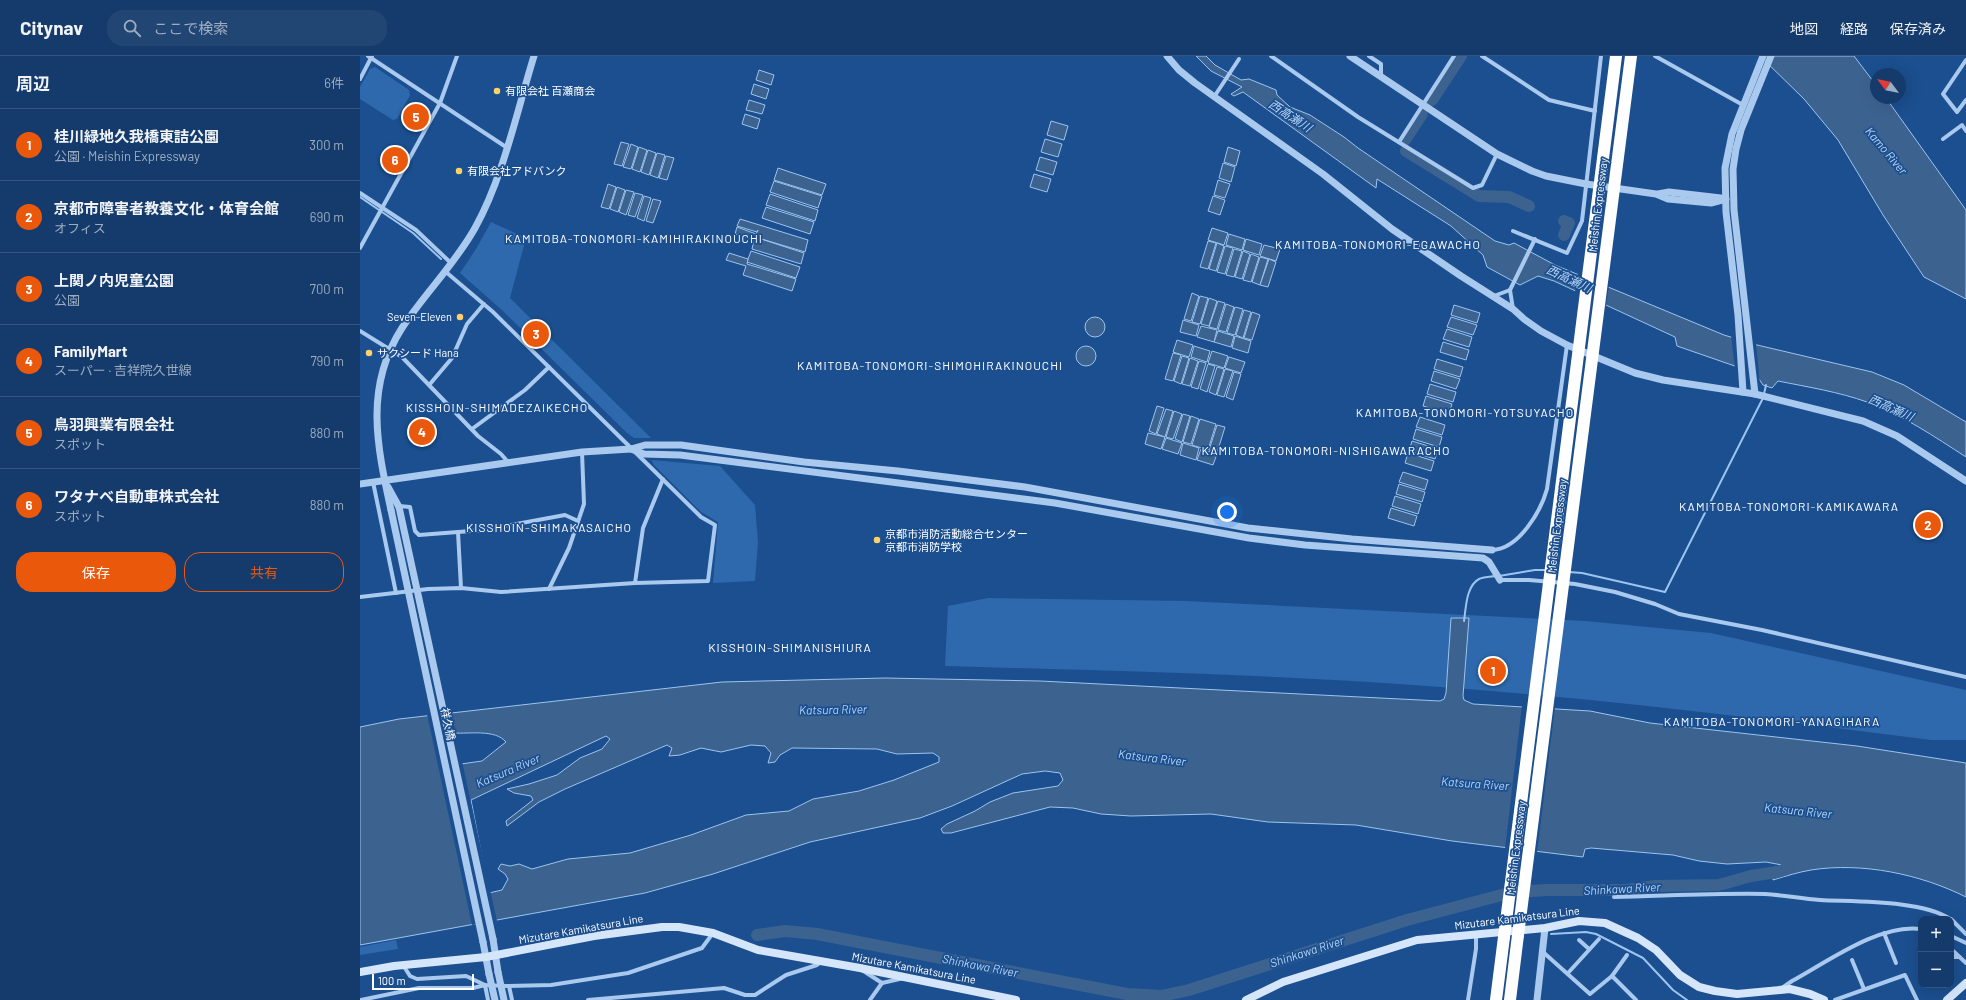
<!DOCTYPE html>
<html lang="ja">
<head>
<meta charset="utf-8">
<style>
  body { margin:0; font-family:Barlow,"Noto Sans JP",sans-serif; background:#214673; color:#f1f3f6 }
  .controls { position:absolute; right:12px; bottom:12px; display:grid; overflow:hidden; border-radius:8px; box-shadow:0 4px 16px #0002 }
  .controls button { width:36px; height:36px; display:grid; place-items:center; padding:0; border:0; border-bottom:1px solid #33557e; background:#143b6b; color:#f1f3f6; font:20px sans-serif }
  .compass { position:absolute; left:1510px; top:12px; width:36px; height:36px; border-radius:50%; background:#143b6b; box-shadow:0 4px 16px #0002; rotate:302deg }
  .scale { position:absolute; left:12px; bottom:10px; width:102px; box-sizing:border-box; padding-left:4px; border:2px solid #fff; border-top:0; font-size:11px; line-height:14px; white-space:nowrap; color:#fff; -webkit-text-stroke:3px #1b4f8f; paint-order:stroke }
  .you { position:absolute; left:867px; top:456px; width:14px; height:14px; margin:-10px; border:3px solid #fff; border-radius:50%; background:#1a73e8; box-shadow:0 0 0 6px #1a73e833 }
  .badge { display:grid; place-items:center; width:26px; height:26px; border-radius:50%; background:#ea580c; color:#fff; font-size:13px; font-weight:700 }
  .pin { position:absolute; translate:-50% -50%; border:2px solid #fff; box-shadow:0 1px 4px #0006 }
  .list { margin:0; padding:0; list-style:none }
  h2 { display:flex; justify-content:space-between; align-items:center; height:52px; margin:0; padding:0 16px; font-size:17px }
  h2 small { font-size:13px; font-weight:400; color:#9dadc1 }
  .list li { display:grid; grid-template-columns:26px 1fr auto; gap:12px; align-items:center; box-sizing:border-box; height:72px; padding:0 16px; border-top:1px solid #33557e }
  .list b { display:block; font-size:15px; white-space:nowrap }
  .list p { margin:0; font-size:13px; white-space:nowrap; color:#9dadc1 }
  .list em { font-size:13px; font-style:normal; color:#9dadc1 }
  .actions { display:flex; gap:8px; padding:12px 16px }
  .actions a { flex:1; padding:9px 0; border:1px solid #ea580c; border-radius:16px; text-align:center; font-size:14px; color:#ea580c }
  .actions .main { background:#ea580c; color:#fff }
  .icon { flex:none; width:22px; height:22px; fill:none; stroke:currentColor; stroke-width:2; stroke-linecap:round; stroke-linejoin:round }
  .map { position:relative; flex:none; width:1606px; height:944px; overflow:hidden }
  header { display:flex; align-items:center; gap:24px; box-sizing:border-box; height:56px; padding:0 20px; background:#143b6b; border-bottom:1px solid #33557e }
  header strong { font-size:19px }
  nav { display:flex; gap:22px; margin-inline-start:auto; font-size:14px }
  .search { width:280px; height:36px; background:#214673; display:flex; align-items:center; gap:10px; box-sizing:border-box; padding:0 14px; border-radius:16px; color:#9dadc1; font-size:15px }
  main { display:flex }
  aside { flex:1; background:#143b6b }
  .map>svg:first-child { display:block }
</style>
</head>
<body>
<header>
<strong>Citynav</strong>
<div class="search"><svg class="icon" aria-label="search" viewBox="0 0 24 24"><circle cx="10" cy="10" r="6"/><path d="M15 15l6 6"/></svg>ここで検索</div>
<nav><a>地図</a><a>経路</a><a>保存済み</a></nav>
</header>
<main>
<aside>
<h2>周辺<small>6件</small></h2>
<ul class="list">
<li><span class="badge">1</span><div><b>桂川緑地久我橋東詰公園</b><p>公園 · Meishin Expressway</p></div><em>300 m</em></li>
<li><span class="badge">2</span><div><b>京都市障害者教養文化・体育会館</b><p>オフィス</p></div><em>690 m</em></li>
<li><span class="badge">3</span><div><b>上関ノ内児童公園</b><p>公園</p></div><em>700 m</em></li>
<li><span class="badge">4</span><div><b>FamilyMart</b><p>スーパー · 吉祥院久世線</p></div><em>790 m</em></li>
<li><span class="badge">5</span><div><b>鳥羽興業有限会社</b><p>スポット</p></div><em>880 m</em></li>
<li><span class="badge">6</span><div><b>ワタナベ自動車株式会社</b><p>スポット</p></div><em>880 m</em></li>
</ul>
<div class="actions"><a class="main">保存</a><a>共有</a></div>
</aside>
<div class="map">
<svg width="1606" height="944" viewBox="0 0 1606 944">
  <rect width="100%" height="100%" fill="#1b4f8f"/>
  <g fill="#2e69ad">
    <path d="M15 11 49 34 50 39 37 63 33 64 0 43V31L10 13Z"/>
    <path d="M131 166 166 182 150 242 291 382H274L267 377 144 256 100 217 116 193Z"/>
    <path d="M292 404 360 410 395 449 398 486 395 525 353 527 358 466 341 456 293 408Z"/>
    <path d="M628 542 826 545 1225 565 1351 577 1606 634V684H1571C1403 663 1236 642 1067 630 907 618 746 615 585 610L588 550Z"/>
    <path d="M36 884 38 893 0 899V891Z"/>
  </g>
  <g fill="#3c6290" stroke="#9cc4f0" fill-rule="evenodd">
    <path d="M836 0H846L855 9 881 24 889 23 916 34 917 39 930 51 950 59 984 81 998 92 1135 185 1149 189 1154 187 1195 209 1364 279 1397 289 1512 316 1544 329 1606 366V401C1575 381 1543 359 1507 346 1479 336 1448 331 1418 325L1412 332 1403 329 1395 317 1317 290 1315 281 1194 225 1178 220 1160 229 1127 211 1123 199 1091 170 1017 123 1016 132 883 36 874 40 871 38 882 31 851 15Z"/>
    <path d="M1400 0H1494L1516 29V42H1526L1606 154V243L1564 221 1523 159 1478 84 1444 43Z"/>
    <path d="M399 14 414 19 411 29 396 24Z"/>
    <path d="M394 28 409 33 406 43 391 38Z"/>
    <path d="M389 44 405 49 402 58 386 54Z"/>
    <path d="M385 58 400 63 397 73 382 68Z"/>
    <path d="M691 65 708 70 704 84 687 79Z"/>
    <path d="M685 83 702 88 698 101 681 96Z"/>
    <path d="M261 86 269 88 262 110 254 108Z"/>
    <path d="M271 88 278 91 271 113 263 111Z"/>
    <path d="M279 91 287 94 280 116 272 113Z"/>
    <path d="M868 91 880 95 876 110 864 106Z"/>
    <path d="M288 94 296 97 289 119 281 116Z"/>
    <path d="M297 97 305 99 298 122 290 119Z"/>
    <path d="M306 100 314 102 307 124 299 122Z"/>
    <path d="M680 101 697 106 693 119 676 114Z"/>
    <path d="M863 107 875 111 871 126 859 122Z"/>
    <path d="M418 112 466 128 462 139 414 124Z"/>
    <path d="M674 118 691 123 687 136 670 131Z"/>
    <path d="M858 124 870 128 865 142 854 139Z"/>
    <path d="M414 125 462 140 458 152 410 136Z"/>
    <path d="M248 128 256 131 249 153 241 151Z"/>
    <path d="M257 131 265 134 258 156 250 153Z"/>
    <path d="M266 134 274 136 266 159 259 156Z"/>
    <path d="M275 137 283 139 275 161 268 159Z"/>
    <path d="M410 138 458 154 455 165 406 149Z"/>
    <path d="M284 140 291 142 284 165 277 162Z"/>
    <path d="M853 140 865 144 860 159 848 155Z"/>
    <path d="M293 143 301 145 293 167 286 165Z"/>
    <path d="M406 151 454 166 450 178 402 162Z"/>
    <path d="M380 163 448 184 445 196 395 181 444 197 441 208 392 193 394 184 375 178 377 171 396 178 398 174 397 176 377 170Z"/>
    <path d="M852 172 868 177 864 189 848 184Z"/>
    <path d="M869 178 885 183 882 194 866 189Z"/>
    <path d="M886 183 902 188 899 199 883 194Z"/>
    <path d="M848 185 856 187 848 213 840 211Z"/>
    <path d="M857 187 864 190 856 215 849 213Z"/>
    <path d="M904 189 920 193 916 205 900 200Z"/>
    <path d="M865 190 873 192 865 218 857 216Z"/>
    <path d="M874 193 882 195 874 221 866 219Z"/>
    <path d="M391 195 440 211 436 222 387 206Z"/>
    <path d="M883 195 890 198 882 223 875 221Z"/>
    <path d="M369 197 388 203 387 208 436 223 432 235 383 219 386 210 366 204Z"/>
    <path d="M891 198 899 201 891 226 883 224Z"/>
    <path d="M900 201 908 203 900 229 892 226Z"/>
    <path d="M909 203 916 206 908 231 900 229Z"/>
    <path d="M832 237 839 240 831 265 824 263Z"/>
    <path d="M840 240 848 242 840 268 832 266Z"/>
    <path d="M849 242 857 245 849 270 841 268Z"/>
    <path d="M858 245 865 247 857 273 849 271Z"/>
    <path d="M866 248 874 251 866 276 858 274Z"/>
    <path d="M1094 249 1120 257 1117 267 1091 259Z"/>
    <path d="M875 251 883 253 875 279 867 277Z"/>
    <path d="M884 254 891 256 883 282 876 279Z"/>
    <path d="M892 256 900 259 892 284 884 282Z"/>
    <circle cx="735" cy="271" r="10"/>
    <path d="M1091 261 1117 269 1113 279 1087 271Z"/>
    <path d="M823 264 839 269 836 280 820 276Z"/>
    <path d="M841 270 857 274 854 286 837 281Z"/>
    <path d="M1087 273 1112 281 1109 291 1083 283Z"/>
    <path d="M858 275 874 280 871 291 854 286Z"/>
    <path d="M875 280 891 285 888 297 872 292Z"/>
    <path d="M817 284 833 289 829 301 813 296Z"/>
    <path d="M1083 286 1109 294 1106 304 1080 296Z"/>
    <circle cx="726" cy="300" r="10"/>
    <path d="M834 290 850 295 847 306 831 301Z"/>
    <path d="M852 295 868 300 864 312 848 307Z"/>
    <path d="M813 297 821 299 813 325 805 323Z"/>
    <path d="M822 300 829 302 821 328 814 325Z"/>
    <path d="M869 301 885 306 881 317 865 312Z"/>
    <path d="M830 302 838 305 830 330 822 328Z"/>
    <path d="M1077 303 1103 311 1100 321 1074 313Z"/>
    <path d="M839 305 846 307 838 333 831 331Z"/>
    <path d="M848 308 855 310 847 336 840 333Z"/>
    <path d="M857 311 864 313 856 339 849 336Z"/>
    <path d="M865 313 873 315 864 341 857 339Z"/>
    <path d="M1074 315 1100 323 1096 333 1071 325Z"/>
    <path d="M874 316 881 318 873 344 866 341Z"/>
    <path d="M1070 328 1096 336 1093 346 1067 338Z"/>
    <path d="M1066 340 1092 348 1089 358 1063 350Z"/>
    <path d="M797 350 804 352 796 378 789 375Z"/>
    <path d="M806 353 813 355 805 381 797 378Z"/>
    <path d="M814 355 822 358 813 383 806 381Z"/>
    <path d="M823 358 830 360 822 386 815 383Z"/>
    <path d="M831 360 839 363 831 388 823 386Z"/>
    <path d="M1060 361 1085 369 1082 379 1056 371Z"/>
    <path d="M840 363 856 368 848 394 832 389Z"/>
    <path d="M857 369 865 371 857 397 849 394Z"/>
    <path d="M1056 373 1082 381 1079 391 1053 383Z"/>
    <path d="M788 377 805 381 801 393 785 388Z"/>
    <path d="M806 382 822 387 818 398 802 393Z"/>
    <path d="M1052 385 1078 393 1075 403 1049 395Z"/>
    <path d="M823 387 839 392 836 404 820 399Z"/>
    <path d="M841 393 857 398 853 409 837 404Z"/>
    <path d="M1048 397 1074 405 1071 415 1045 407Z"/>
    <path d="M1043 416 1068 424 1065 434 1039 426Z"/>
    <path d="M1039 428 1065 436 1062 446 1036 438Z"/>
    <path d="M1035 440 1061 448 1058 458 1032 450Z"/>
    <path d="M1031 452 1057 460 1054 470 1028 462Z"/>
    <path d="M1091 562H1109L1103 640 1104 644 1113 648 1230 655 1290 667 1497 690 1606 707V841C1560 818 1502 806 1451 814 1439 816 1426 820 1413 824V813L1421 812 1422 809 1406 806 1367 808 1339 805 1313 799 1231 792 1225 793 1223 801 1092 785 996 769 908 766 851 758 771 760 741 758 713 752 690 751 591 777H583L581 773 587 768 615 755 630 746 653 737 698 730 703 724 700 717 685 715 662 718 592 750 560 762 450 786 353 818 285 837 0 889V671L39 663 362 626 525 622 680 625 1080 645 1084 643 1086 637ZM94 677C110 678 135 673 146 686L122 705 101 708ZM246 680 250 683 242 693 220 702 197 719 169 728 147 733 154 737 171 740 173 744 146 765 147 770 179 746 205 733 307 689 312 692 309 700 320 699 341 692 361 696 391 689 405 690 411 697 408 707 415 706 420 699 432 692 517 693 537 698 573 697 579 701V706L534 724 499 735 453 743 429 755 386 759 331 779 270 797 208 803 172 813 159 808 150 810 141 808 138 813 145 818 148 823 142 834 129 837 111 744Z"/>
  </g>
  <g fill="#1b4f8f">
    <path d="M1218 216 1249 229 1246 250 1215 236Z"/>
    <path d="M1371 279 1396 287 1400 328 1394 318 1375 313Z"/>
    <path d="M1162 649 1195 651 1177 797 1145 793Z"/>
    <path d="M91 655 137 865 112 869 67 658Z"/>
  </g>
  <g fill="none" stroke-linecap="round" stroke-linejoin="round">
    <g stroke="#9cc4f0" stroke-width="2">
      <path d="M0 141 53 177 81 203"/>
      <path d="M1404 338 1406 329"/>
      <path d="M1209 516 1222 517 1305 536 1403 342"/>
      <path d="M1139 520 1175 514H1186"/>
      <path d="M1104 565C1106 552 1106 530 1119 523 1123 521 1130 521 1135 520"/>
      <path d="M1191 878 1226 876 1236 878 1283 902 1313 934 1327 944"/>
    </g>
    <g stroke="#3c6290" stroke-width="12">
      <path d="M1072 44 1101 0"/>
      <path d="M1045 84 1062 58"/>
      <path d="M1046 95 1119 140 1149 141 1169 150"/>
      <path d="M1204 165 1209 167 1204 179"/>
      <path d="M397 879 425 875 457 878 767 938 801 940 829 934 1047 864 1153 836 1188 834H1266L1295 830 1359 829 1391 820 1417 816 1424 814 1427 810"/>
    </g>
    <g stroke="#a9c9ee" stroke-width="4">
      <path d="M8 0 146 91"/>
      <path d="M911 0 998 61 1113 132 1122 129 1137 98"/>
      <path d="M1009 0 1021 8V21"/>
      <path d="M1122 0 1189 44 1235 55"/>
      <path d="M1295 0 1383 49"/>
      <path d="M1606 4 1583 38 1597 56 1606 44"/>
      <path d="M0 23 12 0"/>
      <path d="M854 41 879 3"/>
      <path d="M1583 83 1602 69 1606 75"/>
      <path d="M1039 86 1094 0"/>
      <path d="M0 137 56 174 92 208"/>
      <path d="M1153 175 1207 197 1222 165 1241 0"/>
      <path d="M0 192 80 47 97 0"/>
      <path d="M86 216 133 256 271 392"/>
      <path d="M1150 234 1175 183"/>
      <path d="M1134 240 1150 234 1153 253"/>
      <path d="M0 275 42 301 118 380 141 398 148 406"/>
      <path d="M70 328 92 302 107 268 124 248"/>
      <path d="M112 373 165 334 189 311"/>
      <path d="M13 426 36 537"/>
      <path d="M39 450 50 451 55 475 59 479 124 474 205 459 218 465"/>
      <path d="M98 476 101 532"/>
      <path d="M1132 494C1159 493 1181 455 1187 433L1207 289"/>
      <path d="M1140 524H1169L1215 528 1255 536 1295 548 1319 558 1402 574 1606 621"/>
      <path d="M275 527 283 472 303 423"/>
      <path d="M189 533 209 492 224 448 222 396"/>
      <path d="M0 541 68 533 101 532 141 536 275 527 348 525 355 469 341 461 276 397"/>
      <path d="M1254 841C1304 840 1355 837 1405 838 1424 839 1442 843 1460 844 1494 846 1562 844 1590 863"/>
      <path d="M1591 863 1606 878"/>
      <path d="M1524 877 1536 907"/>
      <path d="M1591 880 1606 887"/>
      <path d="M1219 884 1229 893"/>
      <path d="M1591 893 1606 907"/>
      <path d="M1183 896 1230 938 1252 920 1267 899"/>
      <path d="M1591 901H1599"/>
      <path d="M1492 904 1504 933"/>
      <path d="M43 909 50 920 57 923 106 920 125 929 146 930 191 929 268 917 342 892 353 877"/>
      <path d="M502 914 522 927 544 922"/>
      <path d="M1208 917 1239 883"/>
      <path d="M1252 920 1276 944"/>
      <path d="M149 930 152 944"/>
      <path d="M1422 932 1432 925C1467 906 1520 867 1561 873"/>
      <path d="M1 944 59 932H113L125 929 128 944"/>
      <path d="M228 944 364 932 385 939H395L426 919 457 909 461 906"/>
      <path d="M510 944 522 927"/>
      <path d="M1108 944 1116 893V879"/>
      <path d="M1475 944 1545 919 1557 944"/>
    </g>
    <g stroke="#a9c9ee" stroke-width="7">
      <path d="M807 0 819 14 835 27 963 118 1032 173 1101 220 1153 253 1164 263 1181 275 1207 289 1275 317 1303 324 1395 338 1503 365 1537 380 1606 425"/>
      <path d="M990 0 1137 98 1172 115 1186 120 1226 128 1296 138 1308 143 1351 147 1366 143"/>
      <path d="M1298 138 1309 136 1361 142"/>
      <path d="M1383 336 1378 259 1366 156 1365 112 1372 78 1403 0"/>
      <path d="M1395 338 1374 154 1373 113 1376 93 1381 74 1411 0"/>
      <path d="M271 393 284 398 320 399 695 447 889 482 945 489 1123 502 1129 506 1140 524"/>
      <path d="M0 428 222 396 271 393 285 389H321L444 406 538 415 665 431 888 472 992 483 1132 494"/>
      <path d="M28 431 39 451"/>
      <path d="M31 454C17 390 4 331 42 272 65 237 95 208 115 172 143 122 157 55 174 0"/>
      <path d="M133 883 138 916"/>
      <path d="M123 886 129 918"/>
      <path d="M1177 944 1185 872"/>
    </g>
    <g stroke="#d6e6fa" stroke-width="8">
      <path d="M0 916 34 910 126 901 234 880 302 871H319L353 877 398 894 500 912 656 944"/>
      <path d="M886 944 923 926 1057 884 1185 872 1219 865 1245 867 1278 882 1296 894 1320 919 1339 931 1355 935 1377 938 1430 933 1450 938 1464 944"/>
      <path d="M1587 944 1606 927"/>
    </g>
    <g stroke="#fff" stroke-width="12">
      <path d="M1136 944 1144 881"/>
      <path d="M1150 944 1158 879"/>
    </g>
    <g stroke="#a9c9ee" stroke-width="7">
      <path d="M39 451 133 883"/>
      <path d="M31 454 123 886"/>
      <path d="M138 916 144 944"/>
      <path d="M129 918 135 944"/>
    </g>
    <g stroke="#fff" stroke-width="12">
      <path d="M1158 879 1271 0"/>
      <path d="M1144 881 1256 0"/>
    </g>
  </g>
  <g fill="#ffd166" stroke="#1b4f8f" stroke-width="1.5">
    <circle cx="137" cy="35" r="4"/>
    <circle cx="99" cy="115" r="4"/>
    <circle cx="100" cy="261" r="4"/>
    <circle cx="9" cy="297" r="4"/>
    <circle cx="517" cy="484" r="4"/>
  </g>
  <g text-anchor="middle" stroke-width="3.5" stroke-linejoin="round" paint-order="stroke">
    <g font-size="11" fill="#fff" stroke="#1b4f8f" text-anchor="start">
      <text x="145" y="39">有限会社 百瀬商会</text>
      <text x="107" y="119">有限会社アドバンク</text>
      <text x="92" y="265" text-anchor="end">Seven-Eleven</text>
      <text x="17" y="301">サクシード Hana</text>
      <text x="525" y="482">京都市消防活動総合センター<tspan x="525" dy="13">京都市消防学校</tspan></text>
    </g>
    <g font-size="11" fill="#fff" stroke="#1b4f8f">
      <text transform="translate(1238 149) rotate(-83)" y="4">Meishin Expressway</text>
      <text transform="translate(1197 470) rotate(-83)" y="4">Meishin Expressway</text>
      <text transform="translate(88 668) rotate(78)" y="4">祥久橋</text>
      <text transform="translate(1156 792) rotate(-83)" y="4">Meishin Expressway</text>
      <text transform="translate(1157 862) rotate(-7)" y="4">Mizutare Kamikatsura Line</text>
      <text transform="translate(221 873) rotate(-10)" y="4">Mizutare Kamikatsura Line</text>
      <text transform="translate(554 912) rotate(11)" y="4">Mizutare Kamikatsura Line</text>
    </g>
    <g font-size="12" font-style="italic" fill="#b5d3f5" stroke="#1b4f8f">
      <text transform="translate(930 60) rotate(33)" y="4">西高瀬川</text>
      <text transform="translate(1526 95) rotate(50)" y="4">Kamo River</text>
      <text transform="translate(1209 223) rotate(25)" y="4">西高瀬川</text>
      <text transform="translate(1531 352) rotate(24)" y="4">西高瀬川</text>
      <text transform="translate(473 654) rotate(-1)" y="4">Katsura River</text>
      <text transform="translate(792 702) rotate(7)" y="4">Katsura River</text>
      <text transform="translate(148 715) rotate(-23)" y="4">Katsura River</text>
      <text transform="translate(1115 728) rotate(4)" y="4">Katsura River</text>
      <text transform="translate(1438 755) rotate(6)" y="4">Katsura River</text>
      <text transform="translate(1262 833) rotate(-3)" y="4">Shinkawa River</text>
      <text transform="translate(947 896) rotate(-18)" y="4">Shinkawa River</text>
      <text transform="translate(620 910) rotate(11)" y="4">Shinkawa River</text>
    </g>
    <g font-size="12" letter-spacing="1" fill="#fff" stroke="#1b4f8f">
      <text x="274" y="187">KAMITOBA-TONOMORI-KAMIHIRAKINOUCHI</text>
      <text x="1018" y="193">KAMITOBA-TONOMORI-EGAWACHO</text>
      <text x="570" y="314">KAMITOBA-TONOMORI-SHIMOHIRAKINOUCHI</text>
      <text x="137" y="356">KISSHOIN-SHIMADEZAIKECHO</text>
      <text x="1105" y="361">KAMITOBA-TONOMORI-YOTSUYACHO</text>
      <text x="966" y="399">KAMITOBA-TONOMORI-NISHIGAWARACHO</text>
      <text x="1429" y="455">KAMITOBA-TONOMORI-KAMIKAWARA</text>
      <text x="189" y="476">KISSHOIN-SHIMAKASAICHO</text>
      <text x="430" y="596">KISSHOIN-SHIMANISHIURA</text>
      <text x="1412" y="670">KAMITOBA-TONOMORI-YANAGIHARA</text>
    </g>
  </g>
</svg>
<div class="controls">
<button>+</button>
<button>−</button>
</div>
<svg class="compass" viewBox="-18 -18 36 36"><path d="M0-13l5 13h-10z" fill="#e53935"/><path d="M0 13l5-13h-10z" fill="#9dadc1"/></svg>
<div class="scale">100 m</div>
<div class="you"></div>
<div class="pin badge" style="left:1133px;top:615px">1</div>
<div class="pin badge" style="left:1568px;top:469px">2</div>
<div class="pin badge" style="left:176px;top:278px">3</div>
<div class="pin badge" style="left:62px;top:376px">4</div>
<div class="pin badge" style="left:56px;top:61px">5</div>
<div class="pin badge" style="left:35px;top:104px">6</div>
</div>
</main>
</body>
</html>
